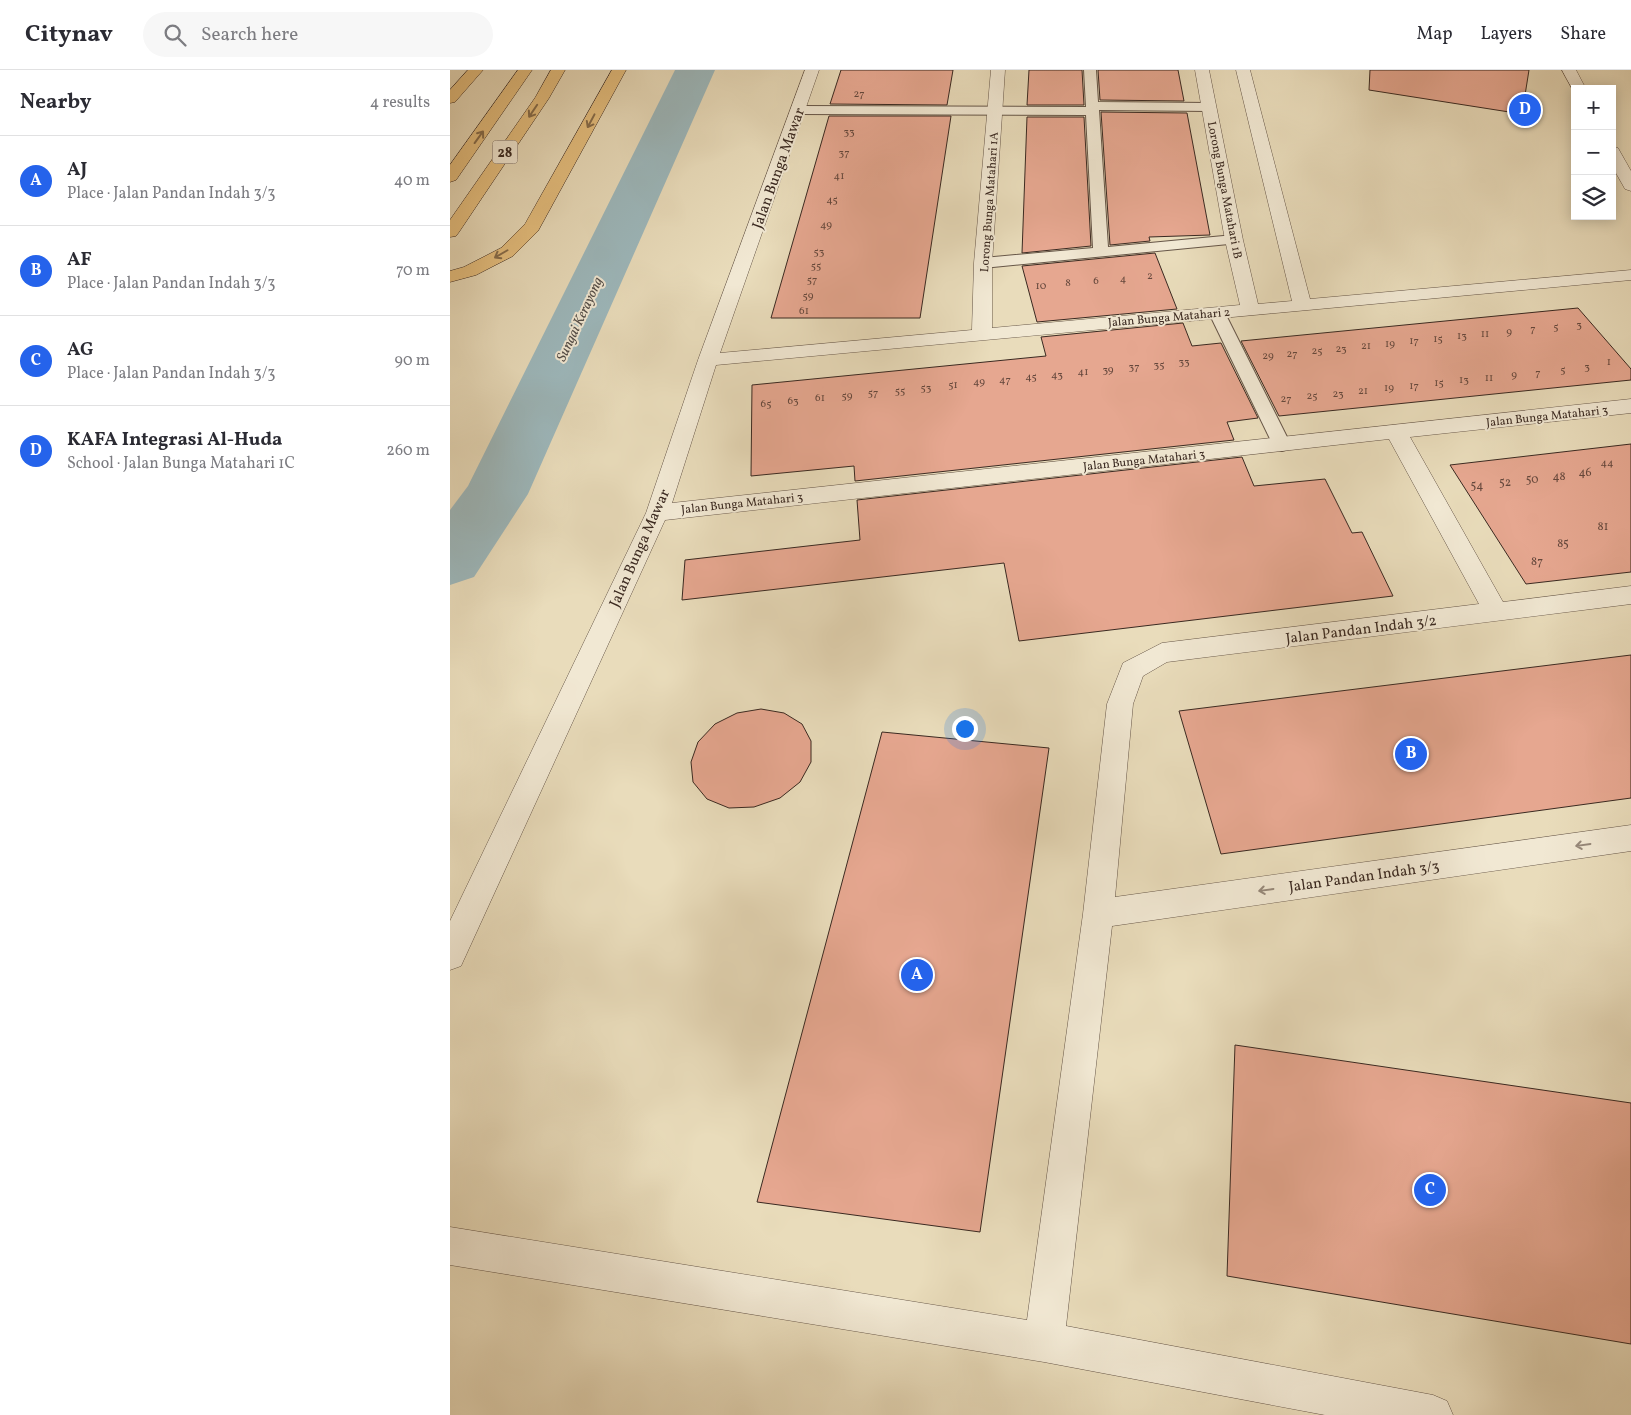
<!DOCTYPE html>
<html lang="en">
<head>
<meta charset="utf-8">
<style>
  body { margin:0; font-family:Vollkorn,serif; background:#f7f7f7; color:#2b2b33 }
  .controls { position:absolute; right:15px; top:15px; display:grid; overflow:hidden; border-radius:0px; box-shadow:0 2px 12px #0003 }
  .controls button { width:45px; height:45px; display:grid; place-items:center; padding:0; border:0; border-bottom:1px solid #e1e1e2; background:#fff; color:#2b2b33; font:25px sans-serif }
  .you { position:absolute; left:514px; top:658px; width:18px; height:18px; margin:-12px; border:4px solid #fff; border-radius:50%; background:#1a73e8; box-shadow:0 0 0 8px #1a73e833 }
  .badge { display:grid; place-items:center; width:32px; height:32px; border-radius:50%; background:#2563eb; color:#fff; font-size:16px; font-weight:700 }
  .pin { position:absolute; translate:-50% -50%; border:2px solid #fff; box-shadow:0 1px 5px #0006 }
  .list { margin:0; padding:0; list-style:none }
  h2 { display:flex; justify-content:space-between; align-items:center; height:65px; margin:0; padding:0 20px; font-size:21px }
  h2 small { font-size:16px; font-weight:400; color:#7c7c81 }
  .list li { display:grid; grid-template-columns:32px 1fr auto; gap:15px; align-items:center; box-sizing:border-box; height:90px; padding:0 20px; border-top:1px solid #e1e1e2 }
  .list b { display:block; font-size:19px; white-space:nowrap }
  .list p { margin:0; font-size:16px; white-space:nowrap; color:#7c7c81 }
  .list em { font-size:16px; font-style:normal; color:#7c7c81 }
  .icon { flex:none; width:28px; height:28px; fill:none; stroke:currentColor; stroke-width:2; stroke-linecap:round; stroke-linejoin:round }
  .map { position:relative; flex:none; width:1181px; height:1345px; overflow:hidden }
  header { display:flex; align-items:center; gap:30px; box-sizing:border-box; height:70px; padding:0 25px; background:#fff; border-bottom:1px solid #e1e1e2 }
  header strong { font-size:24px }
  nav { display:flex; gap:28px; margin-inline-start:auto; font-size:18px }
  .search { width:350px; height:45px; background:#f7f7f7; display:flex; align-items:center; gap:12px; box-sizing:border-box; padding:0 18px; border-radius:28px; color:#7c7c81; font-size:19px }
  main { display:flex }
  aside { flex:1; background:#fff }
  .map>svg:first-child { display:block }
</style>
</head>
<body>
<header>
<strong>Citynav</strong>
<div class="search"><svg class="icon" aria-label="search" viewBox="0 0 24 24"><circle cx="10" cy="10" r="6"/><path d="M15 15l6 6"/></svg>Search here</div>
<nav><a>Map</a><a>Layers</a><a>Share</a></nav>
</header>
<main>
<aside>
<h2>Nearby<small>4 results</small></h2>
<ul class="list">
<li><span class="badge">A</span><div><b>AJ</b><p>Place · Jalan Pandan Indah 3/3</p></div><em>40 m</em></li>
<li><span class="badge">B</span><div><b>AF</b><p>Place · Jalan Pandan Indah 3/3</p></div><em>70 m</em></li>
<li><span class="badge">C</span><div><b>AG</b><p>Place · Jalan Pandan Indah 3/3</p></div><em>90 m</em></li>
<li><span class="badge">D</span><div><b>KAFA Integrasi Al-Huda</b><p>School · Jalan Bunga Matahari 1C</p></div><em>260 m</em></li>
</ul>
</aside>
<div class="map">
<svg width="1181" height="1345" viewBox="0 0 1181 1345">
  <rect width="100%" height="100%" fill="#e9dcbb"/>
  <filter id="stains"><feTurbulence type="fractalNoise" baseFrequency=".004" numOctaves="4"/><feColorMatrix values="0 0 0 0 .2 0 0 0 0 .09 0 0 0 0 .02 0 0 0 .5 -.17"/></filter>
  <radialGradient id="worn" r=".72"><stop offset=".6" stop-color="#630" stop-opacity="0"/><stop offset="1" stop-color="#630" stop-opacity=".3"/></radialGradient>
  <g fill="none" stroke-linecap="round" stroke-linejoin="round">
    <path fill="#9db8bc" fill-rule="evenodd" d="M225 0H265L78 424 24 507 0 515V440L18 416Z"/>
  </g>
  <g fill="#e6a790" stroke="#3a2921">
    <path d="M391 0H503L497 35 380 34Z"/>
    <path d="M579 0H632L634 35H577Z"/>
    <path d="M648 0H728L734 31 650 30Z"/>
    <path d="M920 0H1079L1072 44 919 20Z"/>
    <path d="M651 42 737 43 760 165 699 167 700 171 660 175Z"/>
    <path d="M379 46H501L470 248H321Z"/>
    <path d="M577 47H634L641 176 572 183Z"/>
    <path d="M705 183 727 239 587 252 572 196Z"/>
    <path d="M1128 238 1181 299V310L829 346 791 271Z"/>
    <path d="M733 253 742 276 771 273 808 348 777 352 784 370 405 411 404 396 301 406 302 315 596 286 591 267Z"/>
    <path d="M1181 374V502L1076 514 1000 395Z"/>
    <path d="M792 387 804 416 875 409 902 463 912 462 943 526 569 571 554 493 232 530 235 490 410 470 407 430Z"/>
    <path d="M1181 585V728L771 784 729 641Z"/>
    <path d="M311 639 334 643 352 654 361 671V692L350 712 330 728 304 737 279 738 257 729 243 712 241 692 248 672 265 654 287 643Z"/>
    <path d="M432 662 599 678 530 1162 307 1132Z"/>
    <path d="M785 975 1181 1033V1274L777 1206Z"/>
  </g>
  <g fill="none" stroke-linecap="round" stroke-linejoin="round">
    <defs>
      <g id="lane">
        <path d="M634 0H646L648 32 759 33 765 37 759 41 649 40 658 177 784 165 789 167 792 170 789 173 533 198 528 196 525 193 528 190 533 188 643 178 636 45 349 44 343 40 349 36 636 37Z"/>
        <path d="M767 238 773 240 775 243 841 375 839 379 832 381 825 379 823 375 759 243 761 240Z"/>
      </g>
      <g id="street">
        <path d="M355 0H369L270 283 522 260 524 193 541 0H555L542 193V258L790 235 775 170 745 0H759L793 170 808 234 842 231 786 0H800L860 229 1181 200V210L266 295 222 433 1181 329V343L960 367 1053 532 1181 516V534L717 592 693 606 683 634 665 827 1181 755V781L662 856 616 1256 983 1325 997 1331 1003 1345H875L594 1292 0 1195V1157L577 1250 633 844 657 634 673 593 712 573 1029 534 939 369 215 450 11 896 0 900V851L196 443 248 290Z"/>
        <path d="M1112 0H1126L1136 19H1125L1124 22Z"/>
        <path d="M1162 76 1168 78 1181 101V121L1175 119 1162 96Z"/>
      </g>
      <g id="highway">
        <path d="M18 0H33L5 32 0 33V20Z"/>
        <path d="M68 0H82L6 110 0 112V95Z"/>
        <path d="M101 0H115L99 28 9 162 6 166 0 167V150L85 28Z"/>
        <path d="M162 0H176L88 161 63 186 26 205 0 212V201L14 197 51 178 75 154Z"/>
      </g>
    </defs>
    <use href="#lane" stroke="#665648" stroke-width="2"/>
    <use href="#street" stroke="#665648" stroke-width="1"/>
    <use href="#highway" stroke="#3a2921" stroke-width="1"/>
    <use href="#lane" fill="#f1e8d3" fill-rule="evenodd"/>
    <use href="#street" fill="#f1e8d3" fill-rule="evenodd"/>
    <use href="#highway" fill="#e4be7e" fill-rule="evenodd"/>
  </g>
  <defs><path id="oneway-shaft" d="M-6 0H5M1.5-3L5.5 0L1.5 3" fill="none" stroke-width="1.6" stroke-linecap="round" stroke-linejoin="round" transform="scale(1.25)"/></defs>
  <g stroke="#866c4b">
    <use href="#oneway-shaft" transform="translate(83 41) rotate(124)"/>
    <use href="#oneway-shaft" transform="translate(141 51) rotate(118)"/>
    <use href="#oneway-shaft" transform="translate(29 67) rotate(-54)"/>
    <use href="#oneway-shaft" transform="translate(51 184) rotate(150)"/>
  </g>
  <g stroke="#96887a">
    <use href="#oneway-shaft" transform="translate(1133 775) rotate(172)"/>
    <use href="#oneway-shaft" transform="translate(816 820) rotate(172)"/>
  </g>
  <g text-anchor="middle" stroke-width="4" stroke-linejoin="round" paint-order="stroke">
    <g font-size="11" fill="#65483d">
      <text x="409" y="27">27</text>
      <text x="399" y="65">33</text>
      <text x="394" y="86">37</text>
      <text x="389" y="109">41</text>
      <text x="382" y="133">45</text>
      <text x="376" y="158">49</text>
      <text x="369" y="185">53</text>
      <text x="366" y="199">55</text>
      <text x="700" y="209">2</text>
      <text x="673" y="212">4</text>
      <text x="362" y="213">57</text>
      <text x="646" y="214">6</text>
      <text x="618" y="216">8</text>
      <text x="591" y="219">10</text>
      <text x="358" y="229">59</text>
      <text x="354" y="244">61</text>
      <text x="1129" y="258">3</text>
      <text x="1106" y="260">5</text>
      <text x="1083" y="262">7</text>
      <text x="1059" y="265">9</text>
      <text x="1035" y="267">11</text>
      <text x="1012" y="269">13</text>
      <text x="988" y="272">15</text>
      <text x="964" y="274">17</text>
      <text x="940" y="277">19</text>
      <text x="916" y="279">21</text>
      <text x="891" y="282">23</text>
      <text x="867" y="284">25</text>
      <text x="842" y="287">27</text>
      <text x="818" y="289">29</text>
      <text x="734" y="295">33</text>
      <text x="1159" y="295">1</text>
      <text x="709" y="298">35</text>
      <text x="684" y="300">37</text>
      <text x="1137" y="300">3</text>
      <text x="658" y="303">39</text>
      <text x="1113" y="303">5</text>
      <text x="633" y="305">41</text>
      <text x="1088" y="306">7</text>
      <text x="607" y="308">43</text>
      <text x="1064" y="308">9</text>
      <text x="581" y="310">45</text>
      <text x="1039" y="311">11</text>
      <text x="555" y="313">47</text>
      <text x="1014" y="313">13</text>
      <text x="529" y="315">49</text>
      <text x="989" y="316">15</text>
      <text x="503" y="318">51</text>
      <text x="964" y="319">17</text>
      <text x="476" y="321">53</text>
      <text x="939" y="321">19</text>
      <text x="450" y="324">55</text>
      <text x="913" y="324">21</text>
      <text x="423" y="326">57</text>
      <text x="888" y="327">23</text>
      <text x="397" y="329">59</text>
      <text x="862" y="329">25</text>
      <text x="370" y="331">61</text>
      <text x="836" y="332">27</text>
      <text x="343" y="334">63</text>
      <text x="316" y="337">65</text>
      <text x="1157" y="396">44</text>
    </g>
    <g font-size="12" fill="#3a2921" stroke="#f1e8d3">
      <text transform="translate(775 120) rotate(79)" y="4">Lorong Bunga Matahari 1B</text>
      <text transform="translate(539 132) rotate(-86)" y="4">Lorong Bunga Matahari 1A</text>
      <text transform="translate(719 247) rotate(-5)" y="4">Jalan Bunga Matahari 2</text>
      <text transform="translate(1097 346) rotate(-6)" y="4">Jalan Bunga Matahari 3</text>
      <text transform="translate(694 390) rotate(-6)" y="4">Jalan Bunga Matahari 3</text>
      <text transform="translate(292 433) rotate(-6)" y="4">Jalan Bunga Matahari 3</text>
    </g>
    <g font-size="12" fill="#65483d">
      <text x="1135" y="406">46</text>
      <text x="1109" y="410">48</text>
      <text x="1082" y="413">50</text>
      <text x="1055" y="416">52</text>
      <text x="1027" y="419">54</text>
      <text x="1153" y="460">81</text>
      <text x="1113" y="477">85</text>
      <text x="1087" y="495">87</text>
    </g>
    <rect fill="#f1e8d3" stroke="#716256" stroke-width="1" x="42.5" y="70.5" width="25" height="23" rx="4"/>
    <g font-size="14" font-weight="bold" fill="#3a2921">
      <text x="55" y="87">28</text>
    </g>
    <g font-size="14" font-style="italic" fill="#534d48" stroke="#f1e8d3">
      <text transform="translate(129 249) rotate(-65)" y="5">Sungai Kerayong</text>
    </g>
    <g font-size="15" fill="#3a2921" stroke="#f1e8d3">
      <text transform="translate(328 98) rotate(-70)" y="5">Jalan Bunga Mawar</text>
      <text transform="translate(189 478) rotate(-66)" y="5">Jalan Bunga Mawar</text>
      <text transform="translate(911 559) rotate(-7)" y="5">Jalan Pandan Indah 3/2</text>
      <text transform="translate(914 806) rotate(-8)" y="5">Jalan Pandan Indah 3/3</text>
    </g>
  </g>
  <rect width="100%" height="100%" filter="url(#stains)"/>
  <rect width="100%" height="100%" fill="url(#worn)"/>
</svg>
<div class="controls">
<button>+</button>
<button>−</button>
<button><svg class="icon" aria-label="layers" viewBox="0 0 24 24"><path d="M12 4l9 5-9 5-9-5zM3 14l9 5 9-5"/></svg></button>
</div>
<div class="you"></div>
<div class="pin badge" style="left:467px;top:905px">A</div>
<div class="pin badge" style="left:961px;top:684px">B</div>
<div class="pin badge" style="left:980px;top:1120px">C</div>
<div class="pin badge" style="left:1075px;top:40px">D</div>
</div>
</main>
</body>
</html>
